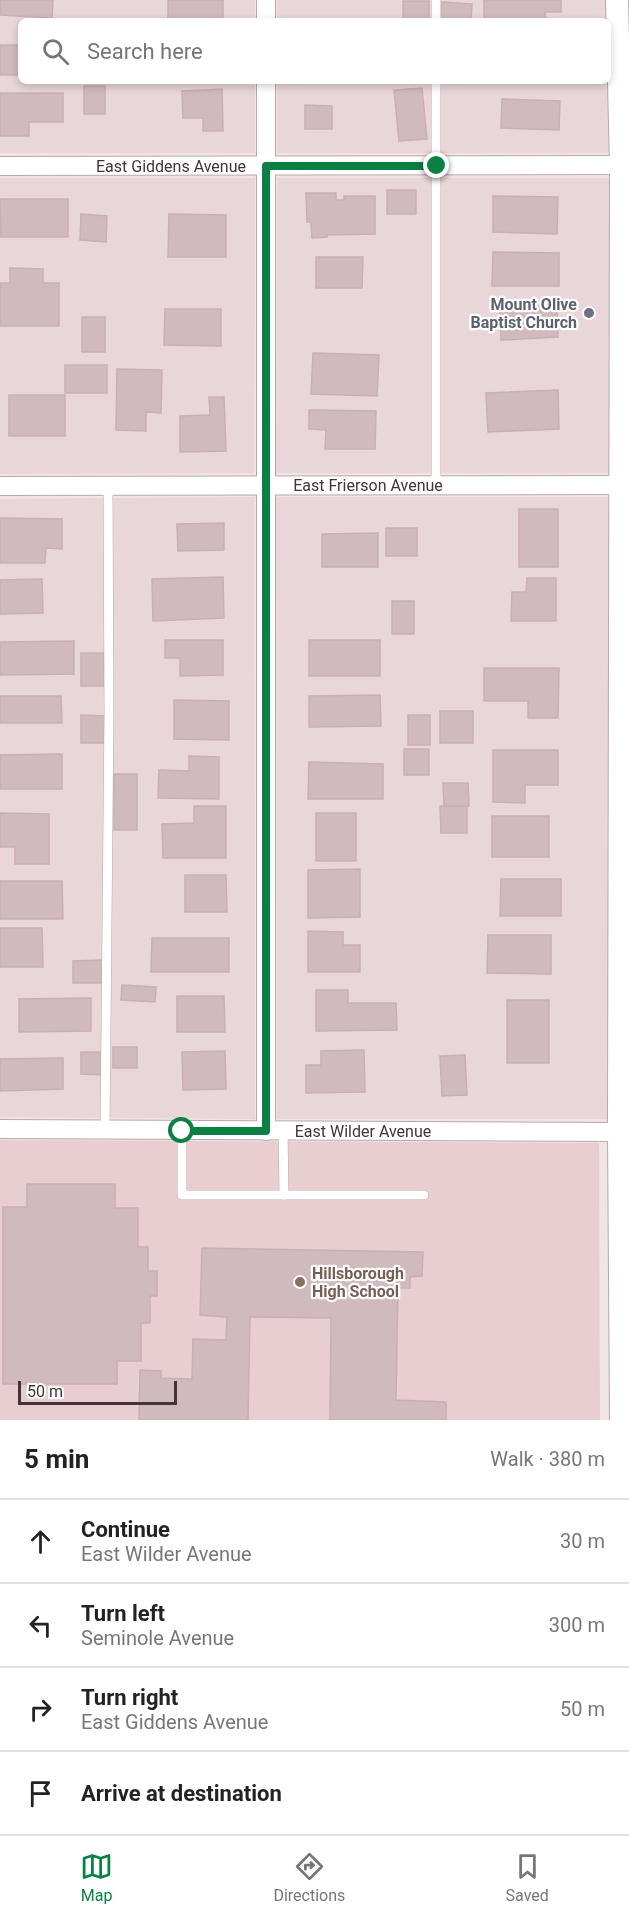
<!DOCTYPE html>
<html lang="en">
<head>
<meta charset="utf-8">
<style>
  body { margin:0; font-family:Roboto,sans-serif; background:#f6f6f6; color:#222 }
  .scale { position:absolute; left:18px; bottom:15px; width:159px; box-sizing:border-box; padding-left:6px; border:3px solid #423437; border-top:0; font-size:16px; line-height:21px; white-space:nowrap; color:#423437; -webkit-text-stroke:4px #fff; paint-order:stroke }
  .stop { position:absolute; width:18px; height:18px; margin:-14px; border:4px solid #0b8043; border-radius:50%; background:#fff }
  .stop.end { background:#0b8043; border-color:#fff; box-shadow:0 2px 6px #0008 }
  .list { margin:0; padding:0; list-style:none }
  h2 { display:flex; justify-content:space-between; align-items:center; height:78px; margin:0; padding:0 24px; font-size:26px }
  h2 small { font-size:20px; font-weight:400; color:#767676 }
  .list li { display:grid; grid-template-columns:39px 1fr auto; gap:18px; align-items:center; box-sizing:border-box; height:84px; padding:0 24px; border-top:2px solid #e0e0e0 }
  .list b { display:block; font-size:22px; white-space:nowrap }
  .list p { margin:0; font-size:20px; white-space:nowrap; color:#767676 }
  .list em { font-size:20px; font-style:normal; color:#767676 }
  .icon { flex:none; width:33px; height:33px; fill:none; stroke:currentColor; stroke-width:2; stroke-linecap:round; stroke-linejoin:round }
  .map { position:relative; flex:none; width:629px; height:1420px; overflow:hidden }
  .search { position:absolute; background:#fff; box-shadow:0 3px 9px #0003; left:18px; right:18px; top:18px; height:66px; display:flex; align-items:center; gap:15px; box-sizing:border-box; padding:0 21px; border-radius:9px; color:#767676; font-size:22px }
  .sheet { height:414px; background:#fff }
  nav { display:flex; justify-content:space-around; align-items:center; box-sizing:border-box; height:84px; border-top:2px solid #e0e0e0; background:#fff; font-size:16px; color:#767676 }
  nav a { display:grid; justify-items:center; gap:3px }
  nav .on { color:#0b8043 }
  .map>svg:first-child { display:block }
</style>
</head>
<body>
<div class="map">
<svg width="629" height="1420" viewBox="0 0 629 1420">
  <rect width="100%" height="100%" fill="#f0e4e5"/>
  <g fill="#e8d6d8">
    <path d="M0 0H255V21H21V81H255V153H0Z"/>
    <rect x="277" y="0" width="330" height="21"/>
    <path d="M277 81H608L610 153H277Z"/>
    <path d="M0 178H255L254 473 0 474Z"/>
    <path d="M277 178H610L609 473H276Z"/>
    <path d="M254 497 255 1119 0 1117V499Z"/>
    <path d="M276 497H609L608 1119H277Z"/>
  </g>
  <path fill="#e8ced0" d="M0 1140 599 1143 600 1420H0Z"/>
  <g fill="#d1babe" stroke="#cbaeb3" stroke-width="1.5">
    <path d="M0 0H53L52 18 0 15Z"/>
    <path d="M168 0H223V19L168 20Z"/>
    <path d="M484 0H561V12H545L546 21H484Z"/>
    <rect x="403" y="1" width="26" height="20"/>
    <path d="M441 2 472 4 471 21H440Z"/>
    <rect x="0" y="45" width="21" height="30"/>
    <rect x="84" y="86" width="21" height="28"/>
    <path d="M422 88 427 139 399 141 394 90Z"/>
    <path d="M222 89 223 131H203V118H183L182 91Z"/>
    <path d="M0 93H63V122H29V136H0Z"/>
    <path d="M502 99 560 101 559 130 501 128Z"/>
    <path d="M305 105 332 106V129H305Z"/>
    <rect x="387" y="190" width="29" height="24"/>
    <path d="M306 193H336V200H344V196H375V234L327 235V237L312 238 311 222H307Z"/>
    <path d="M493 196 558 197 557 234 493 232Z"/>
    <path d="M0 199H68V237H1Z"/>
    <path d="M81 214 107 216 106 242 80 240Z"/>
    <path d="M169 214 226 215V257H168Z"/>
    <path d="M493 252 559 253V286H492Z"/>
    <path d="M316 257H363L362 288H316Z"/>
    <path d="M10 268 43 269V283H59V326H0V283H10Z"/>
    <path d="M557 305 558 337 501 340 500 307Z"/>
    <path d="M165 309H221V346L164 345Z"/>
    <rect x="82" y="317" width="23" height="35"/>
    <path d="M313 353 379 355 377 396 311 394Z"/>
    <rect x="65" y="365" width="42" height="28"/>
    <path d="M117 369 162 370 161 413 146 412V431L116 430Z"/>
    <path d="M558 390 559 429 488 432 486 393Z"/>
    <rect x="9" y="395" width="56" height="41"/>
    <path d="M209 397H224L226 451 180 452V416L210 415Z"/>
    <path d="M309 410 376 411 375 449H325L326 430 309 429Z"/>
    <rect x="519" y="509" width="39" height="58"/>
    <path d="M0 518 62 519V549L46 548 45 563H0Z"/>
    <path d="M224 523V550L178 551 177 524Z"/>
    <rect x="386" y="528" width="31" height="28"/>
    <path d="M378 533V567H322V534Z"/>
    <path d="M223 577 224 618 153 621 152 579Z"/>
    <path d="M527 578H556V621H511L512 592H526Z"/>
    <path d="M42 579 43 613 0 614V580Z"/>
    <rect x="392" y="601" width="22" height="33"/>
    <path d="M165 640H223V675L180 676V658H165Z"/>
    <rect x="309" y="640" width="71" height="36"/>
    <path d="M74 641V674L0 675V642Z"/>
    <rect x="81" y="653" width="23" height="33"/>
    <path d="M484 668H559L558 718H528V701H484Z"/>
    <path d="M380 695 381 726 309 727V696Z"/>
    <path d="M0 696H61L62 723H0Z"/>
    <path d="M174 700 229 701V740L174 739Z"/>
    <rect x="440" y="711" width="33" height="32"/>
    <path d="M81 715 105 716V743H81Z"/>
    <rect x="408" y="715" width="22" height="30"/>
    <rect x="404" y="749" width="25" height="26"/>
    <path d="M493 750H558V785H525V803L493 802Z"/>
    <path d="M62 754V789H0V755Z"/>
    <path d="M189 756 219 757V799L158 798 159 770 189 771Z"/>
    <path d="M309 762 383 764V799H308Z"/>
    <rect x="114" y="774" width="23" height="56"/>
    <path d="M443 783H468L469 806H444Z"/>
    <path d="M194 806H226V858H163L162 824 194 823Z"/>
    <path d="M440 806H467V833H441Z"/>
    <path d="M0 813 49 814V864H15V847H0Z"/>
    <rect x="316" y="813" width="40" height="48"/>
    <rect x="492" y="816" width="57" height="41"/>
    <path d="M360 869V917L308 918V870Z"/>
    <path d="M185 875H226L227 912H185Z"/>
    <path d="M501 879H561V916H500Z"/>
    <path d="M0 881H62L63 919H0Z"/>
    <path d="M0 928H42L43 967H0Z"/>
    <path d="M308 931 343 932V945H360V972H308Z"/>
    <path d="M488 935H551V974L487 973Z"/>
    <path d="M152 938H229V972H151Z"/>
    <path d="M104 960V983H73V961Z"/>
    <path d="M122 985 156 987 155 1002 121 1000Z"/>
    <path d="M316 990H348V1003H396L397 1030 316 1031Z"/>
    <path d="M177 996H224L225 1032H177Z"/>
    <path d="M91 998V1031L19 1032V999Z"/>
    <rect x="507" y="1000" width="42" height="63"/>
    <rect x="113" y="1047" width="24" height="21"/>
    <path d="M364 1050 365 1092 306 1093V1065H321V1051Z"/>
    <path d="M225 1051 226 1089 183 1090 182 1052Z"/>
    <path d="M81 1052H104L103 1075 81 1074Z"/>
    <path d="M465 1055 467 1095 442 1096 440 1056Z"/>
    <path d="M63 1058V1089L0 1091V1059Z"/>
    <path d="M27 1184H115V1208H138V1247H148V1271H157V1296H150V1323H141V1361H117V1384H3V1207H27Z"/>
    <path d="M202 1248 423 1252 422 1276 410 1277V1288H398L396 1400 446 1402V1420H330L331 1318 250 1317 248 1420H139L140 1370 161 1371V1378L192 1379 193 1339 226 1340 227 1317 200 1315Z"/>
  </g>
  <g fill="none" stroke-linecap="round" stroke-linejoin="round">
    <defs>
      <g id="service">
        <path d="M436 0V21"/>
        <path d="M436 81V485"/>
        <path d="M105 1130 109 713 108 486"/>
        <path d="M182 1130V1195H424"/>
        <path d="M283 1131 284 1195"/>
      </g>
      <g id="minor">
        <path d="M266 0V21"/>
        <path d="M0 166 629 165"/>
        <path d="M0 486 629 485"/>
        <path d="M0 1129 619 1132"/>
        <path d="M266 1131V81"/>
      </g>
      <path id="tertiary" d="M617 0 621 165 619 1132 621 1420"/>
    </defs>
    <use href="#service" stroke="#bba7aa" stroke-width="10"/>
    <use href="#minor" stroke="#bba7aa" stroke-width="20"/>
    <use href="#tertiary" stroke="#bba7aa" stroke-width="24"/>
    <use href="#service" stroke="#fff" stroke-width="9"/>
    <use href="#minor" stroke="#fff" stroke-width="18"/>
    <use href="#tertiary" stroke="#fff" stroke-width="22"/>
  </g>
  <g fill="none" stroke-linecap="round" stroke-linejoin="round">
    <path stroke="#0b8043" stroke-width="8" d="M182 1131H266V166H437"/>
  </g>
  <circle fill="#6b7280" stroke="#fff" stroke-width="2" cx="589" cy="313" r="6"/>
  <circle fill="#8d6e63" stroke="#fff" stroke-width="2" cx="300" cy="1282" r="6"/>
  <g text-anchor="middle" stroke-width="4.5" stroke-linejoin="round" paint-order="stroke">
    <g font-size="16" fill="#423437" stroke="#fff">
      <text x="171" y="172">East Giddens Avenue</text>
      <text x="368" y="491">East Frierson Avenue</text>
      <text x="363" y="1137">East Wilder Avenue</text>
    </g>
    <g font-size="16" font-weight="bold" fill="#5b616d" stroke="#fff" text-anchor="end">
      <text x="577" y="310">Mount Olive<tspan x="577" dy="18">Baptist Church</tspan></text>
    </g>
    <g font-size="16" font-weight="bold" fill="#785e54" stroke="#fff" text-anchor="start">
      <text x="312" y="1279">Hillsborough<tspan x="312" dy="18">High School</tspan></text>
    </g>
  </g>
</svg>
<div class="scale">50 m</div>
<div class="stop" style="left:182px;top:1131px"></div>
<div class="stop end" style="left:437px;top:166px"></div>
<div class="search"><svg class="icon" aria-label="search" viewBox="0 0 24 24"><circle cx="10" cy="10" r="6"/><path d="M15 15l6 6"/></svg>Search here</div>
</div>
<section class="sheet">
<h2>5 min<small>Walk · 380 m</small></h2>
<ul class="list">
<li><svg class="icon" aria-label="ahead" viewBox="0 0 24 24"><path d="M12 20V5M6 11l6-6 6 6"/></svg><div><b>Continue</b><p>East Wilder Avenue</p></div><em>30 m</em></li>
<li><svg class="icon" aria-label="left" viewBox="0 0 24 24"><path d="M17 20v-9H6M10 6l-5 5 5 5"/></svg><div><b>Turn left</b><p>Seminole Avenue</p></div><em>300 m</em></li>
<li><svg class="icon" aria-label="right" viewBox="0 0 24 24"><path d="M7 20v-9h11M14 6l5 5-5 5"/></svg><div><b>Turn right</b><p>East Giddens Avenue</p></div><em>50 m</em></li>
<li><svg class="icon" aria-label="arrive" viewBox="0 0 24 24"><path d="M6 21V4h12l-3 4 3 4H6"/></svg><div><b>Arrive at destination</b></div></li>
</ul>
</section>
<nav>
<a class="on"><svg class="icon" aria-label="map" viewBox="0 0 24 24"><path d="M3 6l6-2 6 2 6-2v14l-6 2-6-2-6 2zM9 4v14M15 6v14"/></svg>Map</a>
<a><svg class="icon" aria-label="directions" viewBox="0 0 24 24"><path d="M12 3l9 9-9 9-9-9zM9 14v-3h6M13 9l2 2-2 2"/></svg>Directions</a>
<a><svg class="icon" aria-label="saved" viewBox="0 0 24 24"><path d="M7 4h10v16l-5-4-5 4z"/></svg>Saved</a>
</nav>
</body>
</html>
